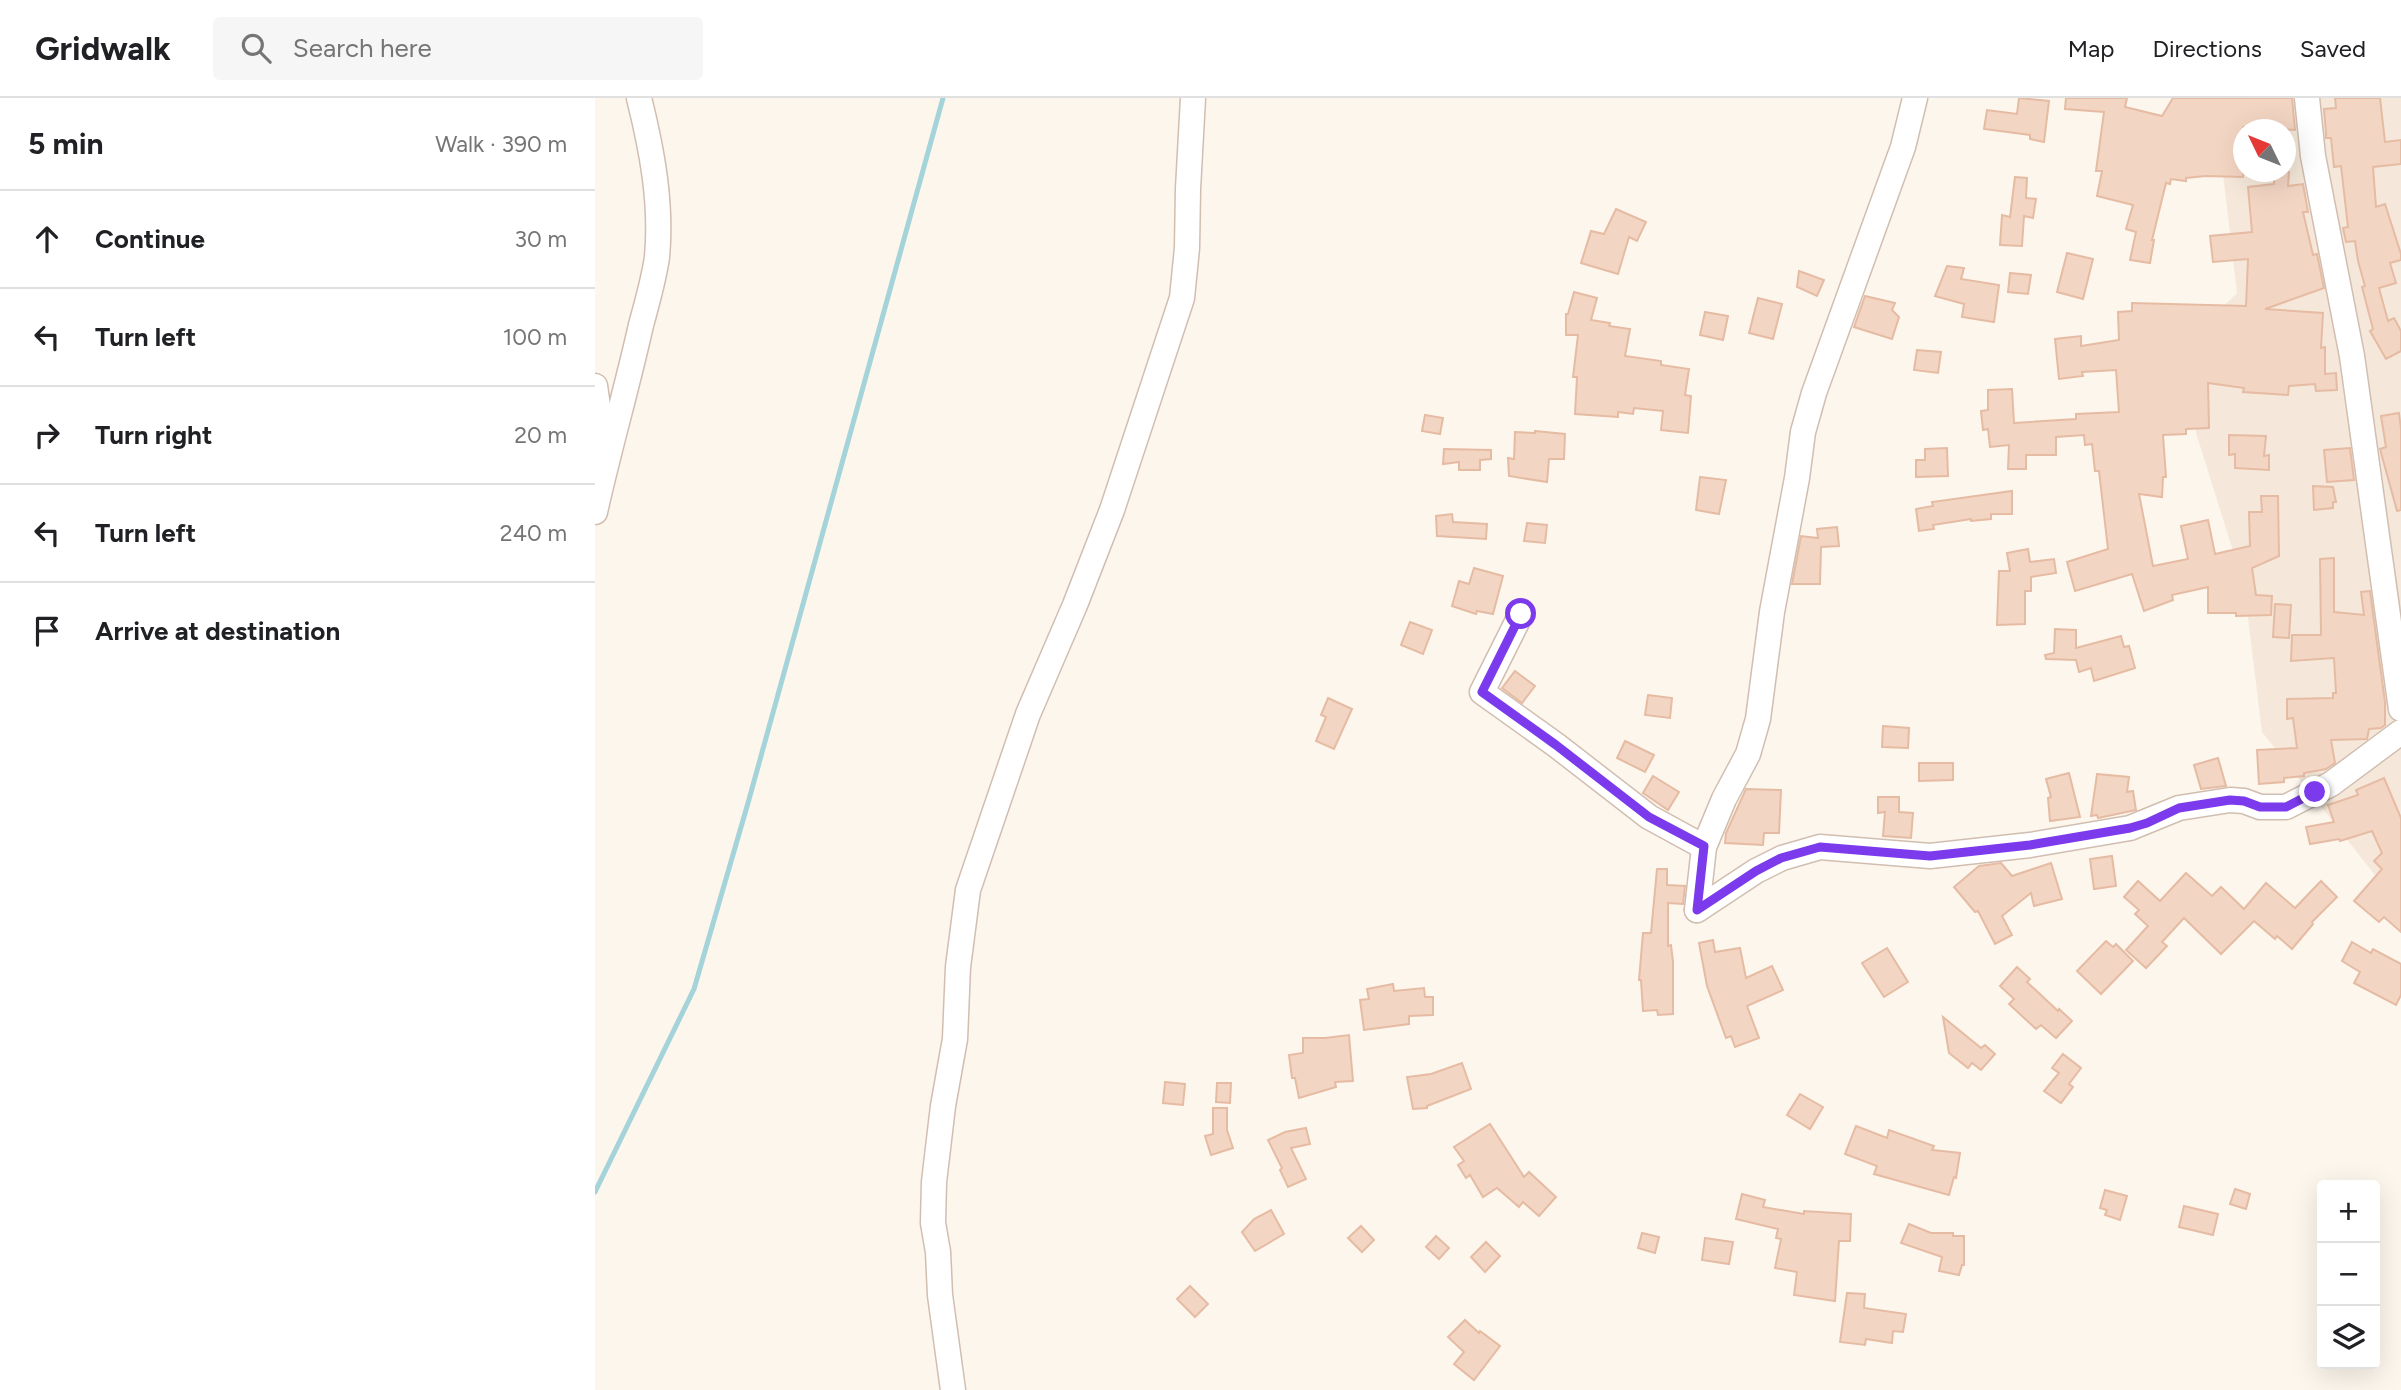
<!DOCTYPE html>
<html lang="en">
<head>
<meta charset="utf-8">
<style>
  body { margin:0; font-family:Figtree,sans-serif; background:#f6f6f6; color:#202124 }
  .controls { position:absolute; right:21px; bottom:21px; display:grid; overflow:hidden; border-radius:7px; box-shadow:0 7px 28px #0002 }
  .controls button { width:63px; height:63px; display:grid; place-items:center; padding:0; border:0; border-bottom:2px solid #e0e0e0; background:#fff; color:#202124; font:35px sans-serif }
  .compass { position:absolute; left:1638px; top:21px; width:63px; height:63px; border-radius:50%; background:#fff; box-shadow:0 7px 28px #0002; rotate:313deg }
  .stop { position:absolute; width:21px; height:21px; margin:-16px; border:5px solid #7c3aed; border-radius:50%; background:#fff }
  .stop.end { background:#7c3aed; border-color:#fff; box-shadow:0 2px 7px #0008 }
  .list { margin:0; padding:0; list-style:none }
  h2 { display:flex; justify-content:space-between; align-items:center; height:91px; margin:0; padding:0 28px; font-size:30px }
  h2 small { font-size:23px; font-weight:400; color:#757577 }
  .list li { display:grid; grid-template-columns:46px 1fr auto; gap:21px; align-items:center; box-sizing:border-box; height:98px; padding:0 28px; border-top:2px solid #e0e0e0 }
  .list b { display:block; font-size:26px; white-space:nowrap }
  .list em { font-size:23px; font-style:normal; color:#757577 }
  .icon { flex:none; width:38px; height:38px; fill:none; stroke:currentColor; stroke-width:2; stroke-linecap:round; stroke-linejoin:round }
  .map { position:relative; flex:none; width:1806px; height:1292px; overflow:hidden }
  header { display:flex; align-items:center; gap:42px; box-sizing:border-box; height:98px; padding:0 35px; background:#fff; border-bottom:2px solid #e0e0e0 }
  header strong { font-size:33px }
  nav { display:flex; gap:38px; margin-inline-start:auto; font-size:24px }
  .search { width:490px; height:63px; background:#f6f6f6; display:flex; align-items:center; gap:18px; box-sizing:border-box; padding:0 24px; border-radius:7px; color:#757577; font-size:26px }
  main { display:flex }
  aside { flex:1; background:#fff }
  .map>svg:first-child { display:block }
</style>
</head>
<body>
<header>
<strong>Gridwalk</strong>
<div class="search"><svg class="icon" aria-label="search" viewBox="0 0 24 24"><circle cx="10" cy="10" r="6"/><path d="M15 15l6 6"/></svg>Search here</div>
<nav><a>Map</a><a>Directions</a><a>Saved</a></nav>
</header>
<main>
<aside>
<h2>5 min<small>Walk · 390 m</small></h2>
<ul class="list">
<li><svg class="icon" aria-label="ahead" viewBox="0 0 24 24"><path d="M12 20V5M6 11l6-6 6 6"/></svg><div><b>Continue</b></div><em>30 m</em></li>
<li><svg class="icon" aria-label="left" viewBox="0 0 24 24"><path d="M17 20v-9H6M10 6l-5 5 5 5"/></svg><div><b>Turn left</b></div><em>100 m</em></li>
<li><svg class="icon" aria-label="right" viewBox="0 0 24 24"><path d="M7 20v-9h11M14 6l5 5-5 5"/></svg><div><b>Turn right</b></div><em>20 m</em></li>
<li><svg class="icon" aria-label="left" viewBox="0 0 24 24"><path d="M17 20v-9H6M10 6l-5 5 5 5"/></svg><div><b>Turn left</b></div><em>240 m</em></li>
<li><svg class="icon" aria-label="arrive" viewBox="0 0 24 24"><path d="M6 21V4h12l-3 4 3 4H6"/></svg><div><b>Arrive at destination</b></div></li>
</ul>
</aside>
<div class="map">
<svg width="1806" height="1292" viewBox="0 0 1806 1292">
  <rect width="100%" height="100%" fill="#fdf6ec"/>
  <path fill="#f5e8da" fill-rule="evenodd" d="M1619 0H1806V810L1667 634 1649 488 1601 335V235L1642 195ZM1648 32H1690V74H1648Z"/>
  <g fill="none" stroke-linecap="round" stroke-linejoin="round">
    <path stroke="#a5d3da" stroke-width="5" d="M0 1094 99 891 153 705 348 0"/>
  </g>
  <g fill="#f3d5c3" stroke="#e6bba3" stroke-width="2">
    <path d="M1424 0 1454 3 1449 44 1435 41V37L1389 31 1392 12 1422 16Z"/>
    <path d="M1471 0H1532L1530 9 1567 18 1578 0H1697L1700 32 1648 29V79L1611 78 1591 80V83L1576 81 1575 86 1571 85 1557 142H1559L1555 165 1535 162 1541 134 1531 131 1538 107 1502 98 1507 73H1501L1509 14 1470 11Z"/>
    <path d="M1740 0H1785L1790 44 1806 42V66L1778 69 1781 109 1790 106 1806 156V162L1795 165 1801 185 1784 190 1793 223 1799 220 1806 233V253L1791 261 1775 233 1778 231 1767 189 1770 188 1763 163 1760 143 1751 144 1748 130 1753 129 1746 68 1739 69 1736 40H1731V35L1729 11 1741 10Z"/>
    <path d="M1679 74H1694L1693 88 1708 86 1713 114H1708L1718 157 1722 156 1729 190 1670 211 1728 215 1726 250 1730 249V276L1741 275 1742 292 1721 293 1720 286 1694 288 1693 297 1648 294 1649 290 1613 285 1614 330 1591 331V336L1568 337 1571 379H1568L1567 399 1544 396 1558 468 1593 461 1586 428 1613 422 1620 456 1655 448 1654 414H1667L1666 398H1683L1684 458 1657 470 1661 497 1677 498 1676 517 1641 518V515H1613V489L1577 497 1578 502 1549 513 1537 476 1480 493 1472 464 1513 451 1504 373H1500L1497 346 1490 347 1489 337 1461 339V357H1431V371H1413L1414 347 1395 349 1393 331 1388 332 1386 313 1393 312V292L1417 291 1419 325 1481 321V316L1524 314 1521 272 1487 274 1488 278 1464 281 1460 241 1486 238V248L1524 242 1523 214 1537 213V205L1651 208 1653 161 1618 164 1615 138 1657 134 1653 89 1679 86Z"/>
    <path d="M1420 79 1432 80 1431 100 1441 101 1438 120 1429 118 1427 148 1405 147 1407 117 1415 119Z"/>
    <path d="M1021 111 1051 124 1042 143 1034 139 1023 176 986 165 996 133 1009 136Z"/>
    <path d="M1472 155 1498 161 1488 201 1462 194Z"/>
    <path d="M1352 168 1369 170 1366 181 1404 187 1399 224 1367 219 1369 206 1340 198Z"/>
    <path d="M1204 173 1229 182 1222 198 1202 189Z"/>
    <path d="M1415 175 1436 177 1433 196 1413 194Z"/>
    <path d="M979 194 1002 200 996 222 1015 225 1014 228 1035 231 1030 258 1066 263V267L1094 271 1090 297 1096 298 1093 335 1066 332 1068 313 1039 310 1038 316 1023 314V319L980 316 982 279H978L983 237H971V216H973Z"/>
    <path d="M1270 198 1300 205 1297 212 1304 219 1297 241 1259 229Z"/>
    <path d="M1163 200 1187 206 1178 241 1154 235Z"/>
    <path d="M1110 214 1133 218 1128 242 1105 237Z"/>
    <path d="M1322 252 1346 254 1343 275 1319 272Z"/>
    <path d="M1804 315 1806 331V412L1802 413 1785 351 1791 349 1786 318Z"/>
    <path d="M830 317 848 320 845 336 827 333Z"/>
    <path d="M940 333 970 336 969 361H954L952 384 914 378 913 360 919 361 920 334 940 335Z"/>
    <path d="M1634 337 1671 338 1669 358 1674 357V372L1640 370V356L1634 357Z"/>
    <path d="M1352 350 1353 378 1321 379V362H1330V351Z"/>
    <path d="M1755 350 1759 382 1732 384 1729 352Z"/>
    <path d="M849 351 896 352V361L885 362V372H864V364L848 366Z"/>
    <path d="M1105 379 1131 382 1124 416 1101 412Z"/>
    <path d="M1718 388 1738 389 1741 404H1738V410L1719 412Z"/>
    <path d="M1417 393V416H1396V421L1376 423V421L1338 427 1339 431 1324 433 1321 411 1338 408 1337 404Z"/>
    <path d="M857 416 858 424 892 426 891 441 842 438 841 418Z"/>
    <path d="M932 425 952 427 950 445 929 443Z"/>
    <path d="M1242 429 1244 448 1226 449 1225 486H1197L1206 438 1223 440 1222 431Z"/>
    <path d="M1433 451 1435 464 1459 461 1461 475 1436 479V493H1430V526L1402 527 1404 473H1415L1412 455Z"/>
    <path d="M1739 460V514L1769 517 1766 494 1775 493 1790 604V627L1786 630 1774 631 1772 641 1736 642 1740 665 1731 671 1709 675V678L1689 680V684L1664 686 1662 652 1702 650 1698 620 1692 621V601L1738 600V595H1741L1739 560 1696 563 1697 537H1726L1725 461Z"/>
    <path d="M879 470 908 478 898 516 882 513 881 516 857 508 864 483 874 486Z"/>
    <path d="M1680 506 1696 507 1694 540 1678 539Z"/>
    <path d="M815 524 837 532 828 556 806 547Z"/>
    <path d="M1460 531 1481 532V550L1526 538 1529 549 1534 548 1540 570 1499 583 1496 570 1484 574 1481 562 1451 561 1450 557 1459 555Z"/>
    <path d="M920 573 940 588 927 605 907 590Z"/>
    <path d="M1053 597 1077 600 1075 620 1050 617Z"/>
    <path d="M733 600 757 611 739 651 721 643 731 619 726 617Z"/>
    <path d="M1288 628 1314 630 1313 650 1287 649Z"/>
    <path d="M1030 643 1059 657 1050 674 1022 660Z"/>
    <path d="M1623 660 1631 688 1606 691 1599 667Z"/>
    <path d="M1324 665H1358V682L1324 683Z"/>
    <path d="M1474 675 1485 719 1455 723 1453 700 1456 699 1451 681Z"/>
    <path d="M1502 676 1534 679 1532 694 1538 693 1541 712 1503 720 1502 717 1496 718Z"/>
    <path d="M1058 678 1084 694 1073 712 1048 695Z"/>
    <path d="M1789 680 1806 720V834L1789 819 1784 824 1759 803 1787 771 1779 763 1787 755 1777 733 1745 743 1744 741 1715 746 1711 729 1739 724 1733 707 1763 697 1761 692Z"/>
    <path d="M1151 691 1186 692 1184 735H1169L1168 747 1130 745 1131 735Z"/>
    <path d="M1283 699H1304V714L1318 715 1316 740 1288 738 1290 714 1283 715Z"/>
    <path d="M1517 758 1521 788 1499 791 1495 761Z"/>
    <path d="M1406 765 1417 778 1456 765 1467 801 1439 808 1436 795 1407 818 1417 837 1400 846 1383 813 1380 814 1359 789 1384 768Z"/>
    <path d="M1062 771H1072V787L1090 788 1088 806 1073 805V848L1076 847 1078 864V916L1063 917 1062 912 1048 913 1046 882H1044L1048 835H1056Z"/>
    <path d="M1591 775 1617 798 1626 789 1649 811 1671 785 1700 810 1726 783 1742 799 1717 824 1718 826 1697 851 1682 838 1680 841 1659 823 1626 856 1589 820 1567 844 1572 848 1551 870 1531 852 1553 828 1540 816 1544 812 1529 799 1543 783 1565 803Z"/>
    <path d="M1118 842 1120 854 1145 850 1151 880 1177 868 1188 892 1152 908 1164 940 1140 949 1136 938 1131 940 1112 888 1104 845Z"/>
    <path d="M1511 843 1518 849 1521 846 1538 863 1506 896 1482 873Z"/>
    <path d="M1757 844 1776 855 1778 851 1806 866V897L1801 907 1759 885 1765 874 1747 863Z"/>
    <path d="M1292 850 1313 884 1289 899 1267 865Z"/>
    <path d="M1422 869 1435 881 1432 884 1463 913 1464 911 1477 923 1461 940 1446 927 1441 931 1414 906 1419 901 1405 888Z"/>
    <path d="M798 886 799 893 829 890 830 899H838V917L814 918V926L769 932 765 902 774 901 772 891Z"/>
    <path d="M1348 919 1386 950 1390 947 1400 956 1386 972 1377 965 1373 970 1354 955Z"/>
    <path d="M754 937 758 983 740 984 741 989 704 1000 700 980H697L694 957 708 955V940H730Z"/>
    <path d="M1468 956 1486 970 1474 986 1478 989 1466 1005 1449 993 1464 975 1457 970Z"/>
    <path d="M867 965 876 991 832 1008V1010L818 1011 812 979 836 976Z"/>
    <path d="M570 984 590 986 588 1007 568 1005Z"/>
    <path d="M622 985H636L635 1005 621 1004Z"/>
    <path d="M1205 996 1228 1009 1215 1031 1192 1017Z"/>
    <path d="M618 1010H632V1032L638 1050 616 1057 610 1038 618 1036Z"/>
    <path d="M895 1026 929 1079 934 1074 961 1099 944 1118 928 1104 924 1109 902 1090 888 1099 875 1077 871 1080 863 1067 869 1063 859 1049Z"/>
    <path d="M1261 1028 1292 1040 1294 1032 1339 1048 1337 1052 1365 1055 1361 1080 1359 1079 1354 1097 1279 1076 1282 1068 1250 1056Z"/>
    <path d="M711 1030 715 1046 696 1050 711 1081 693 1089 685 1072 687 1070 673 1042 690 1034Z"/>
    <path d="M1640 1091 1655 1096 1651 1111 1635 1106Z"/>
    <path d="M1510 1092 1532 1098 1525 1122 1510 1117 1512 1112 1505 1110Z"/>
    <path d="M1147 1096 1170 1102 1168 1109 1209 1116V1113L1256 1116 1255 1143H1244L1240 1203 1199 1197 1202 1174 1180 1170 1186 1141 1181 1140 1183 1131 1141 1121Z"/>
    <path d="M1589 1108 1623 1116 1618 1137 1584 1129Z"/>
    <path d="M676 1112 689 1136 660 1153 647 1134 659 1121Z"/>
    <path d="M1314 1126 1336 1135H1358V1138H1369V1167H1367L1364 1177 1344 1173 1347 1159 1306 1145Z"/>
    <path d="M766 1128 779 1142 767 1154 753 1140Z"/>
    <path d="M1047 1135 1064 1139 1060 1155 1043 1150Z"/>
    <path d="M841 1138 854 1150 844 1161 831 1149Z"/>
    <path d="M1110 1140 1138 1144 1134 1166 1107 1162Z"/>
    <path d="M891 1144 905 1158 890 1174 876 1159Z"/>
    <path d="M595 1188 613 1206 600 1219 582 1201Z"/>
    <path d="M1252 1195 1270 1196 1269 1210 1311 1216 1308 1234 1298 1233 1297 1245 1271 1241 1270 1247 1245 1244Z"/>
    <path d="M870 1222 884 1235 885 1233 905 1248 879 1282 859 1266 869 1254 853 1239Z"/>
  </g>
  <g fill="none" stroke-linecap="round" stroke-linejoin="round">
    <defs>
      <g id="minor">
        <path d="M1712 0 1718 58 1757 258 1806 611"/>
        <path d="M0 288 10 356"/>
        <path d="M0 414C14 351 32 290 46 227 52 205 59 181 62 159 67 105 57 52 44 0"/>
        <path d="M926 516 887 594 961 647 1054 719 1109 749"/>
        <path d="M1102 812 1109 749 1129 701 1153 656 1163 621 1177 514 1202 380 1208 334 1219 295 1308 49 1320 0"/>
        <path d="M1102 812 1161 773 1187 760 1225 749 1335 758 1435 747 1535 730 1584 710 1635 702 1649 703 1665 709H1691L1736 686 1806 634"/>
        <path d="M358 1292 345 1197 343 1154 338 1125 339 1084 348 1008 360 941 363 869 373 792 433 616 480 507 517 412 587 200 592 150 593 91 598 0"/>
      </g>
    </defs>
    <use href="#minor" stroke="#d1beb0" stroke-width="27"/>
    <use href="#minor" stroke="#fff" stroke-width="24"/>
  </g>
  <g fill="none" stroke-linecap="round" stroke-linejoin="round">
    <path stroke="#7c3aed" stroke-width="9" d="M926 516 887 594 961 647 1054 719 1109 748 1102 812 1161 773 1186 760 1225 749 1335 758 1435 747 1535 730 1552 725 1584 710 1635 702 1649 703 1665 709H1691L1720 694"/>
  </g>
</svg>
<div class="controls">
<button>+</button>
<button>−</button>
<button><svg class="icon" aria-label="layers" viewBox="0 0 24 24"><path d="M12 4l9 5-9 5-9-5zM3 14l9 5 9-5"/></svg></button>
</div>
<svg class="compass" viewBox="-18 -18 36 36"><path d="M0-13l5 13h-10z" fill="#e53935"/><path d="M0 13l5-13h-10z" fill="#757577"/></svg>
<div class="stop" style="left:926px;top:516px"></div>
<div class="stop end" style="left:1720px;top:694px"></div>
</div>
</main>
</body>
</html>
